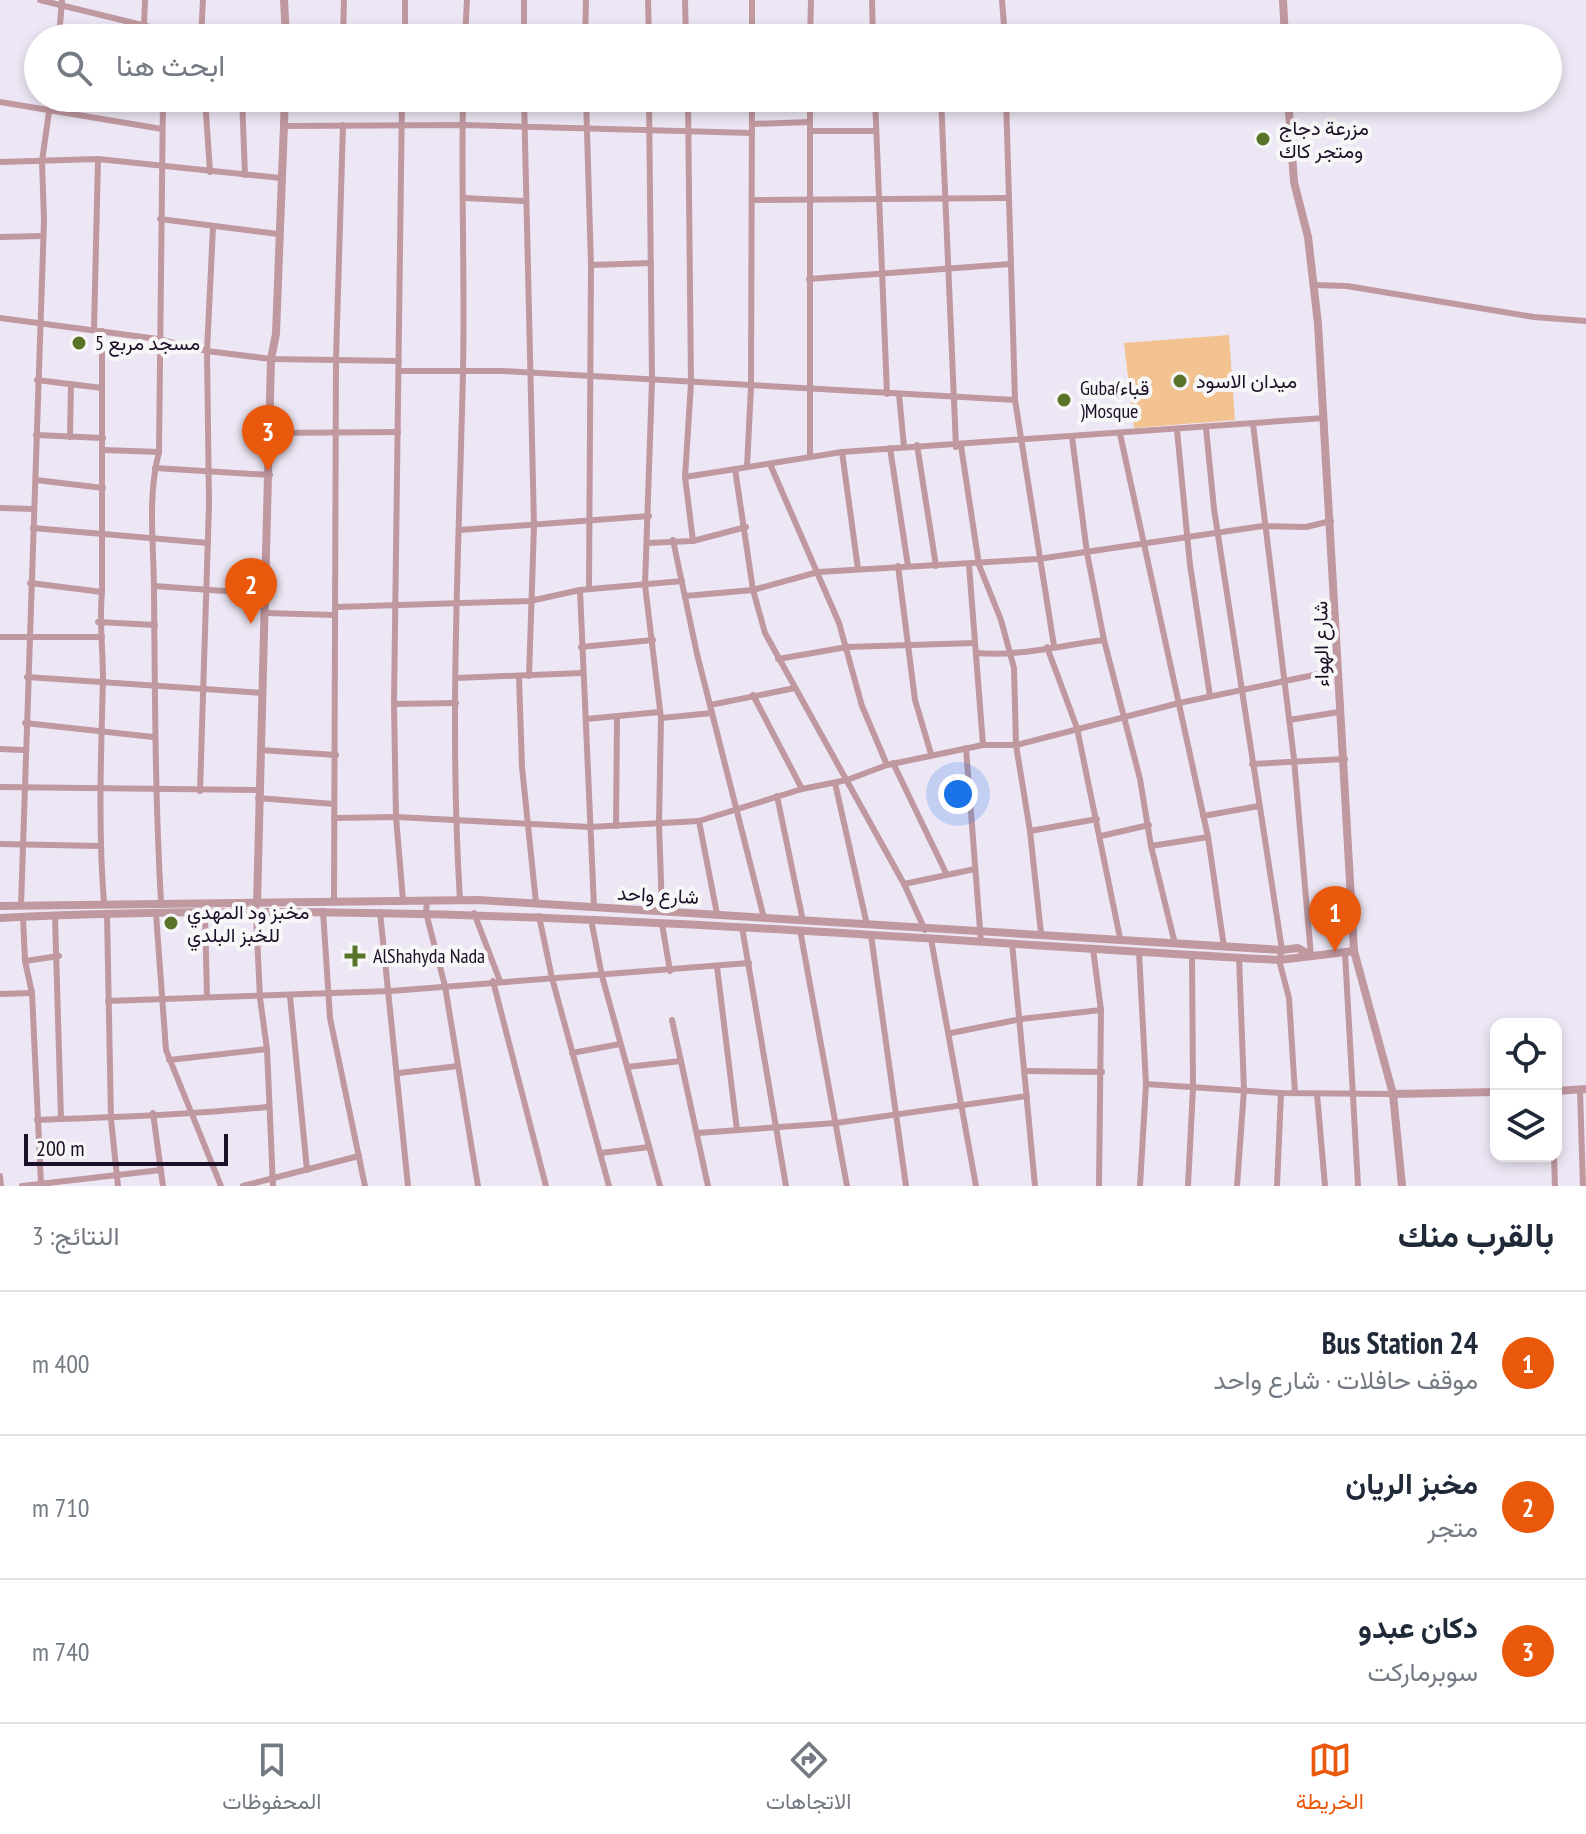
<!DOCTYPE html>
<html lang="ar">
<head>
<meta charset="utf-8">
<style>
  body { margin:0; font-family:"PT Sans Narrow",Vazirmatn,sans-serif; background:#f2f2f3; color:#1f2937; direction:rtl }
  .controls { position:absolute; right:24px; bottom:24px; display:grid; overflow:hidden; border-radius:16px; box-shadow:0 4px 12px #0003 }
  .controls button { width:72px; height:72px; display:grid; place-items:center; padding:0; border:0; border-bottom:2px solid #e0e1e3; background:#fff; color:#1f2937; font:40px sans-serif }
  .scale { position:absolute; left:24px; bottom:20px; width:204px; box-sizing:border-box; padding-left:8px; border:4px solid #1c0f28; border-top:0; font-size:22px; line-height:28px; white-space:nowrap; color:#1c0f28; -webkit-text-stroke:6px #f7f7f7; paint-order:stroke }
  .you { position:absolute; left:958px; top:794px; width:28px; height:28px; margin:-20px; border:6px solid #fff; border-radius:50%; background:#1a73e8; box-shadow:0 0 0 12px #1a73e833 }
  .badge { display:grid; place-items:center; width:52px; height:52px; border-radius:50%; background:#ea580c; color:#fff; font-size:26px; font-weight:700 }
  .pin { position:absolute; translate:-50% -66px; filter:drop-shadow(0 2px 4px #0008) }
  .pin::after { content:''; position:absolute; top:42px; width:28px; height:24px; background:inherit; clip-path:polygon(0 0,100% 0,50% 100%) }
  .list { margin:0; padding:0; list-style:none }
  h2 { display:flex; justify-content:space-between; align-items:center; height:104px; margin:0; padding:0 32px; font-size:34px }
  h2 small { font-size:26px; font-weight:400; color:#747a83 }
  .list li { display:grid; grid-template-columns:52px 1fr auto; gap:24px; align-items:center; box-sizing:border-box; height:144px; padding:0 32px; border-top:2px solid #e0e1e3 }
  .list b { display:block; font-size:30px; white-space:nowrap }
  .list p { margin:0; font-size:26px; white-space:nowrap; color:#747a83 }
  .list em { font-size:26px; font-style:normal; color:#747a83 }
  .icon { flex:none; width:44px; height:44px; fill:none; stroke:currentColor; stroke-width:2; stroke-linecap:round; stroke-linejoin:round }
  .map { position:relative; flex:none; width:1586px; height:1186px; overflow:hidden; direction:ltr }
  .search { position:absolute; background:#fff; box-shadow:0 4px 12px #0003; left:24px; right:24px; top:24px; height:88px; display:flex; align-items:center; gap:20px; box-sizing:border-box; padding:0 28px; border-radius:44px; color:#747a83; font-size:30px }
  .sheet { height:536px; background:#fff }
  nav { display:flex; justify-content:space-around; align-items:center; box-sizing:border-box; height:112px; border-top:2px solid #e0e1e3; background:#fff; font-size:22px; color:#747a83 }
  nav a { display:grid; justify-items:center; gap:4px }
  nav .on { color:#ea580c }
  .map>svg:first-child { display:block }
</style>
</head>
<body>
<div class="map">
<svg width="1586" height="1186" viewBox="0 0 1586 1186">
  <rect width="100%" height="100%" fill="#ede7f5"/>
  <path fill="#f2c291" d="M1229 335 1235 420 1134 428 1124 343Z"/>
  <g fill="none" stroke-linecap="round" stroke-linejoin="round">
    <g stroke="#c0989f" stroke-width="6">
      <path d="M40 0 195 38"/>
      <path d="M648 0 649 38"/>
      <path d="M685 0 686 38"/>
      <path d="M752 0V38"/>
      <path d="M872 0 873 38"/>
      <path d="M1002 0 1005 38"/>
      <path d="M144 25 145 0"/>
      <path d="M286 36 780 38"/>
      <path d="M343 36 344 0"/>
      <path d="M59 38 62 0"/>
      <path d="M201 38 203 0"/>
      <path d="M405 38V0"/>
      <path d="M465 38 467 0"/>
      <path d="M524 38V0"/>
      <path d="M585 38 586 0"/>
      <path d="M810 38 811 0"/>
      <path d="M951 38 1005 33"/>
      <path d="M205 98 210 172"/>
      <path d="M242 98 245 175"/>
      <path d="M402 98 394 704 396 817 403 900"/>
      <path d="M524 98 534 526 529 676"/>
      <path d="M586 98 591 265 589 589"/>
      <path d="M649 98 652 381 645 585 661 718 659 824 662 911"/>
      <path d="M688 98 691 383 685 477 693 541"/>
      <path d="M810 98V457"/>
      <path d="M875 98 887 394"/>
      <path d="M941 98 956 447"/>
      <path d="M1006 98 1015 400 1054 646"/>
      <path d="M0 102 162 129"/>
      <path d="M752 124 810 122"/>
      <path d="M283 126 463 125 752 133"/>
      <path d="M811 131H876"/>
      <path d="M0 162 98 159 281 178"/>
      <path d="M464 198 525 201"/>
      <path d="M753 200 1007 198"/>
      <path d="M160 219 278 234"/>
      <path d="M0 237 43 236"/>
      <path d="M591 265 651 263"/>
      <path d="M809 279 1010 264"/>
      <path d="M1315 285 1347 286 1534 317 1586 321"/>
      <path d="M0 318 158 339 207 351 271 359 399 361"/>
      <path d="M94 330 98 159"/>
      <path d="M102 331V592C99 621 103 649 103 679 101 754 98 827 104 903"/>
      <path d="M399 371H503L1015 400"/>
      <path d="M37 380 102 388"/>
      <path d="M899 394 904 447"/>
      <path d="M1253 424 1294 759 1311 956"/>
      <path d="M1206 428 1214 509 1282 950 1279 960 1289 998 1295 1093"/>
      <path d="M1177 430 1190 565 1210 696"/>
      <path d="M270 433 398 432"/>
      <path d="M1120 434 1208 837 1224 947"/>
      <path d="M36 435 103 438"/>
      <path d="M70 437 71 384"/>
      <path d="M1072 437 1087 553 1104 640 1140 779 1151 846 1175 944"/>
      <path d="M917 445 936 566"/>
      <path d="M961 446 979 565 1001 620 1014 668 1016 745 1030 831 1041 933"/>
      <path d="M890 448 908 566"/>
      <path d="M103 450 159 452"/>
      <path d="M842 452 858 569"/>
      <path d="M770 464 839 623 862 706 887 765"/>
      <path d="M747 467 751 387 752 98"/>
      <path d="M155 468 270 475"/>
      <path d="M735 469 753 590 765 633 904 884 925 930"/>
      <path d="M685 477 842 452 1324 418"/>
      <path d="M36 480 103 488"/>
      <path d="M0 508 34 509"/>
      <path d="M33 528 208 543"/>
      <path d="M459 530 649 516"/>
      <path d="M673 540 697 654 764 918"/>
      <path d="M647 543 693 541 746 527"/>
      <path d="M969 565 983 745"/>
      <path d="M898 566 915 700 931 754"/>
      <path d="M30 583 102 592"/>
      <path d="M154 586 266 594"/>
      <path d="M580 590 594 907"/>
      <path d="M685 596 753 590 818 572 1038 559 1263 526 1306 527 1331 521"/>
      <path d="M337 607 530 601 580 590 682 581"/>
      <path d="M266 613 335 615"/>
      <path d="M98 622 155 625"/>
      <path d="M0 637H102"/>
      <path d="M581 647 653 640"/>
      <path d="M1047 647 1077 728 1120 938"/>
      <path d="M976 653C1019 657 1061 645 1104 640"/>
      <path d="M778 659 847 647 975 643"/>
      <path d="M27 677 262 693"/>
      <path d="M519 677 522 767 536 903"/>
      <path d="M456 678 582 673"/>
      <path d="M753 695 802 789"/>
      <path d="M394 704 456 703"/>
      <path d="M710 705 795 688"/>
      <path d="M661 718 712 713"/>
      <path d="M586 719 660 712"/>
      <path d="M1289 720 1339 712"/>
      <path d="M25 723 153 737"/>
      <path d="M966 748 981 942"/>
      <path d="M0 749 23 750"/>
      <path d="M260 750 336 755"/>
      <path d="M893 763 946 873"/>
      <path d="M1252 764 1345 759"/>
      <path d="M835 783 867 925"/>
      <path d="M0 787 259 790"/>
      <path d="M200 791 209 504 207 351 213 227"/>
      <path d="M777 796 803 921"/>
      <path d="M258 798 334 804"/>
      <path d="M1203 816 1259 806"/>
      <path d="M334 818 396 817 590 827 699 821 802 789 847 780 887 765 983 745H1016L1179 703 1338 670"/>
      <path d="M699 821 717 914"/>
      <path d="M616 826 617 717"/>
      <path d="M1030 831 1097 819"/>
      <path d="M1101 836 1149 825"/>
      <path d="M0 844 99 846"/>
      <path d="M1151 846 1208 837"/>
      <path d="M904 884 975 869"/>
      <path d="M334 900 336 359 343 125"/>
      <path d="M427 900 426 913 445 986 478 1186"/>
      <path d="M460 900C449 724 459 548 463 372 465 280 461 189 463 98"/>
      <path d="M161 902C155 798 155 695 154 592 154 546 147 497 159 452L163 98"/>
      <path d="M21 906 44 221 42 161 51 98"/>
      <path d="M323 911 330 1018 365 1186"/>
      <path d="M380 912 408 1186"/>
      <path d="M474 913 500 981"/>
      <path d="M107 914 111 1119 118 1186"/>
      <path d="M156 914 166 1050 221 1186"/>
      <path d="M205 914 207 997"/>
      <path d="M256 914 260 998 267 1049 273 1186"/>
      <path d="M539 916 552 978 609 1186"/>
      <path d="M23 917 25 961 32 993 41 1184"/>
      <path d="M55 917 61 1119"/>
      <path d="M591 919 602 976 660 1186"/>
      <path d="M662 924 670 971"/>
      <path d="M742 927 786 1186"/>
      <path d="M800 930 847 1186"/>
      <path d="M871 935 906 1186"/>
      <path d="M931 939 976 1186"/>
      <path d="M1012 943 1035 1186"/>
      <path d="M1093 949 1101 1010 1099 1186"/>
      <path d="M1139 952 1146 1084 1140 1186"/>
      <path d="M1345 953 1358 1186"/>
      <path d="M25 961 59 956"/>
      <path d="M717 967 737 1130"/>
      <path d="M493 981 546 1186"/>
      <path d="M0 994 32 993"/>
      <path d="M290 996 307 1170"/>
      <path d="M108 1001 391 991 749 963"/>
      <path d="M672 1020 708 1186"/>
      <path d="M951 1033 1021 1019 1101 1010"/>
      <path d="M572 1053 620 1044"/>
      <path d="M169 1060 267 1049"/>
      <path d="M627 1067 681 1061"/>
      <path d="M1025 1071 1102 1072"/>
      <path d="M399 1073 458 1066"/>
      <path d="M1146 1084 1281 1093 1393 1094"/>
      <path d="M1580 1090 1583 1186"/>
      <path d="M1317 1094 1325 1186"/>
      <path d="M153 1113 163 1186"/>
      <path d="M37 1120C114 1117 190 1115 267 1107"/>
      <path d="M697 1133 836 1123 1027 1096"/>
      <path d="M601 1153 649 1147"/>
      <path d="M1554 1156 1555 1186"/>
      <path d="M0 1176 1 1186"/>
      <path d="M22 1186 161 1170"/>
      <path d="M243 1186 359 1156"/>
      <path d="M1188 1186 1193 1088 1192 954"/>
      <path d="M1237 1186 1244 1090 1239 957"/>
      <path d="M1277 1186 1281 1093"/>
    </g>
    <g stroke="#c0989f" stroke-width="8">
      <path d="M284 0 286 38"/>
      <path d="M1283 0 1285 38"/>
      <path d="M1288 98 1294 182 1308 237 1318 324 1354 951 1393 1094 1402 1186"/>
      <path d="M257 904 271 359 276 334 285 98"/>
      <path d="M0 906 478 900 1282 950 1298 948 1311 956"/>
      <path d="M0 918C427 897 853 936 1279 960L1354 951"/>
      <path d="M1556 1091 1586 1089"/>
      <path d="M1393 1094 1496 1092"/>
    </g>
  </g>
  <g fill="#597428" stroke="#f7f7f7" stroke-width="3">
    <circle cx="1263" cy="139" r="8"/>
    <circle cx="79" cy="343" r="8"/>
    <circle cx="1180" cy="381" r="8"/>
    <circle cx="1064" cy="400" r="8"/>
    <circle cx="171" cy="923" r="8"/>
    <path d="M351 944h8v8h8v8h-8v8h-8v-8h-8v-8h8z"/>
  </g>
  <g text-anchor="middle" stroke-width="8" stroke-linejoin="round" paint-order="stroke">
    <g font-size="20" fill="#1c0f28" stroke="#f7f7f7" text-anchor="start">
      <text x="1279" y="135">مزرعة دجاج<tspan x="1279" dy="23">ومتجر كاك</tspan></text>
      <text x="95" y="350">مسجد مربع 5</text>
      <text x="1196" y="388">ميدان الاسود</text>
      <text x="1080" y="395">Guba(قباء<tspan x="1080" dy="23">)Mosque</tspan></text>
      <text x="187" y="919">مخبز ود المهدي<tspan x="187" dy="23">للخبز البلدي</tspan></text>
      <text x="373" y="963">AlShahyda Nada</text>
    </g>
    <g font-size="20" fill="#1c0f28" stroke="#f7f7f7">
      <text transform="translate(1321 644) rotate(-91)" y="7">شارع الهواء</text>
      <text transform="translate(658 895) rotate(3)" y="7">شارع واحد</text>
    </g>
  </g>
</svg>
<div class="controls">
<button><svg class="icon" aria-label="locate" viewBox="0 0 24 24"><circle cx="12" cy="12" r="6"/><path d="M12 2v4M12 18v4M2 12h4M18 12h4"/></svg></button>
<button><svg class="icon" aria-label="layers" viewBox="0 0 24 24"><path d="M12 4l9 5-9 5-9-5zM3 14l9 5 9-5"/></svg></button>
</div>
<div class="scale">200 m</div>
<div class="you"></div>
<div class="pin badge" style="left:1335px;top:952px">1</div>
<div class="pin badge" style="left:251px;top:624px">2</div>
<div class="pin badge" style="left:268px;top:471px">3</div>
<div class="search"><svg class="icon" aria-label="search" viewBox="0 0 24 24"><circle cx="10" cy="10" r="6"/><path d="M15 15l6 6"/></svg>ابحث هنا</div>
</div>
<section class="sheet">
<h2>بالقرب منك<small>النتائج: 3</small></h2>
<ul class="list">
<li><span class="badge">1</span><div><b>24 Bus Station</b><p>موقف حافلات · شارع واحد</p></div><em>400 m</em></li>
<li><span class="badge">2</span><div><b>مخبز الريان</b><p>متجر</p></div><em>710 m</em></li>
<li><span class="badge">3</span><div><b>دكان عبدو</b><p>سوبرماركت</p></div><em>740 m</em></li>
</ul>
</section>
<nav>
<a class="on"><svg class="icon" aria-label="map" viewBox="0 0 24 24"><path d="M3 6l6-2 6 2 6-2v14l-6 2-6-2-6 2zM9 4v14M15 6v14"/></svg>الخريطة</a>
<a><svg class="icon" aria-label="directions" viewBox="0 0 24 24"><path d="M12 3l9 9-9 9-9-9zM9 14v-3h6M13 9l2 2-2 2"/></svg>الاتجاهات</a>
<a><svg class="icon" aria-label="saved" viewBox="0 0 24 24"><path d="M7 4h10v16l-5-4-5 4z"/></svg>المحفوظات</a>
</nav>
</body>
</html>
